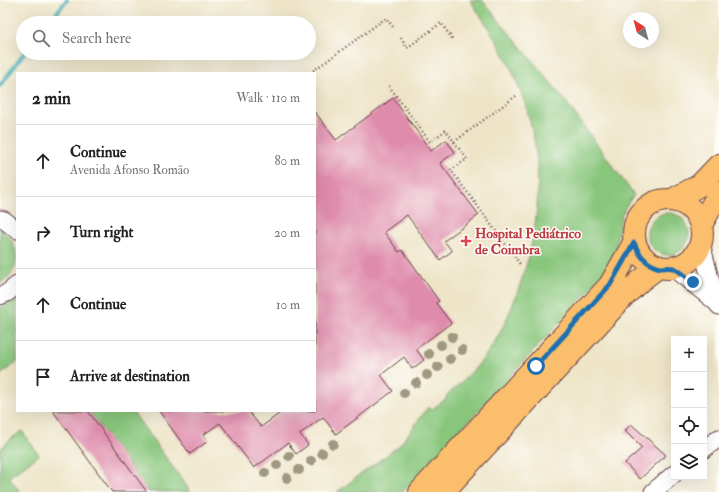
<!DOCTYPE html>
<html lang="en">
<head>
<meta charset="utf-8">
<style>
  body { margin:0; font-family:"IM FELL Double Pica",serif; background:#f2f2f2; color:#222 }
  .controls { position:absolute; right:12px; bottom:12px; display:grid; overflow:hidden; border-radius:0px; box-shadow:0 4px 16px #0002 }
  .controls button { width:36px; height:36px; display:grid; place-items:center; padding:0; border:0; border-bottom:1px solid #e0e0e0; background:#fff; color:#222; font:20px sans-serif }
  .compass { position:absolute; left:623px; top:12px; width:36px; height:36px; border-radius:50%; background:#fff; box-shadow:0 4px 16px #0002; rotate:324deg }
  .stop { position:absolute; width:12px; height:12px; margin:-9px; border:3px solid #1f6fb2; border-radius:50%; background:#fff }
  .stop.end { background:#1f6fb2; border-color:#fff; box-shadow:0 1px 4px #0008 }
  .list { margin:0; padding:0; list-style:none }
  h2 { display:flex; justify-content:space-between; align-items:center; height:52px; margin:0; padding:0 16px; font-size:17px }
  h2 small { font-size:13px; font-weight:400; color:#767676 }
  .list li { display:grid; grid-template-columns:26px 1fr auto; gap:12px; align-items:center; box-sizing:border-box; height:72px; padding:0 16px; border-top:1px solid #e0e0e0 }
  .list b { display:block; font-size:15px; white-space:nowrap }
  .list p { margin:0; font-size:13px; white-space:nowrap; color:#767676 }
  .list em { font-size:13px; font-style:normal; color:#767676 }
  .icon { flex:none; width:22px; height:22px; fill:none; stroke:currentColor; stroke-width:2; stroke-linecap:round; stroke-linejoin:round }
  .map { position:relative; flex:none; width:719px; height:492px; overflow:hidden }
  .search { position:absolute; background:#fff; box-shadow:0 4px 16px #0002; left:16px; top:16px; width:300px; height:44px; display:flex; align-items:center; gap:10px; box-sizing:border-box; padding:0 14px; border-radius:22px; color:#767676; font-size:15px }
  .panel { position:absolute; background:#fff; box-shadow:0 4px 16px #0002; left:16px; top:72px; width:300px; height:340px; border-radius:0px }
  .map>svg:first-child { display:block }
</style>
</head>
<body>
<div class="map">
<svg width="719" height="492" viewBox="0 0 719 492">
  <rect width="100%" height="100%" fill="#fdfcf7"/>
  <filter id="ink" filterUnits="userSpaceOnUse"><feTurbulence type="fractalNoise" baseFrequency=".025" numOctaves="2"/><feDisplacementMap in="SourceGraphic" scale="8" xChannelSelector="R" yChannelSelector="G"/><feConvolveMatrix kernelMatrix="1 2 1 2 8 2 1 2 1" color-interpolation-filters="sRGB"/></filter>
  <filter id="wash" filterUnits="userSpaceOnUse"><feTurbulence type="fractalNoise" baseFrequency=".012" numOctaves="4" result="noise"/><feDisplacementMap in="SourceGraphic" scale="16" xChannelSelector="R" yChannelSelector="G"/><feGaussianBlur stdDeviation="0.9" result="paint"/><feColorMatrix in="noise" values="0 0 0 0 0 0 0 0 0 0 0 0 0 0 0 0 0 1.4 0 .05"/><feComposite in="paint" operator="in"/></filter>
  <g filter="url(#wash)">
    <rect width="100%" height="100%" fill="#eee5c8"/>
    <g fill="#88c67c" stroke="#697254">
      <path d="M470 0H482L564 99 634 195C616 217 621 226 615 250 612 261 607 269 601 278L403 492H337L400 445 428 407 431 410 447 398 446 396C460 384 475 370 486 355 500 335 509 316 517 293 541 230 546 162 523 98 511 62 491 31 470 0Z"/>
      <circle cx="668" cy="234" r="21"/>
      <path d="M0 229C20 241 23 272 0 283Z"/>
      <path d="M17 298V362L0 375V308Z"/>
      <path d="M89 411H132L191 492H149Z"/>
      <path d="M22 431 39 455 9 477 20 492H0V450L9 440Z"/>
    </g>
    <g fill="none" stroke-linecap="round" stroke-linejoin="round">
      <g stroke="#3aabb5" stroke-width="4">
        <path d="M48 23 67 0"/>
        <path d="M0 86 24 53"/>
      </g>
    </g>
    <g id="blocks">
      <g fill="#df8bab">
        <path d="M393 98 431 151 446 140 455 152 440 163 479 215 444 241 452 251 440 260 407 215 384 232 399 252 402 250 409 259 439 301 436 303 451 323 416 349 424 360 412 369 404 357 381 375 393 391 336 434 323 417 300 434 308 445 296 454 288 443 254 468 220 423 203 435 208 441 190 454 159 411H248L261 427 283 411H315V112L336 140Z"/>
        <path d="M53 411H88L147 492H112Z"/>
        <path d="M631 424 666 455 640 479 625 463 642 448 625 431Z"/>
      </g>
    </g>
  </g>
  <g filter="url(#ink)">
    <use href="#blocks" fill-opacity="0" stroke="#633d43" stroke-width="1"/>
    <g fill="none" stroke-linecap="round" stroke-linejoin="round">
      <defs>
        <g id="minor">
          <path d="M0 219 4 220 17 230"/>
          <path d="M701 243 716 302 719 306"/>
          <path d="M673 268 716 302"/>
          <path d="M0 296 7 293 17 285"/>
          <path d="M704 449 719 438"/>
          <path d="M653 492 674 474"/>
        </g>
        <g id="major">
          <circle cx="668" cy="234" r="34"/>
          <path d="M672 200 700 185 719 165"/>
          <path d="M701 225 719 193"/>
          <path d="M420 492 610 285 634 243"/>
          <path d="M443 492 622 298 640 281 658 267"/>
        </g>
      </defs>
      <use href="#minor" stroke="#633d43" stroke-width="19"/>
      <use href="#major" stroke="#633d43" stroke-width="24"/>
      <g stroke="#633d43" stroke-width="2.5" stroke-dasharray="1 3" stroke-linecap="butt">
        <path d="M401 38 407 48 441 23 453 40"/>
        <path d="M310 73 386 18 394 28"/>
        <path d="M389 86 430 142 446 130 454 142 516 96"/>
        <path d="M454 142 467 159 451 170 520 264"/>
      </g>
      <use href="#minor" stroke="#fff" stroke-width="17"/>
      <use href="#major" stroke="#fabe6d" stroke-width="22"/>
    </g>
    <g fill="#a09881">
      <circle cx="452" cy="337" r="5"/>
      <circle cx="441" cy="345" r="5"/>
      <circle cx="462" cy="350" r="5"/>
      <circle cx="429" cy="354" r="5"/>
      <circle cx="450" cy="359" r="5"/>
      <circle cx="438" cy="367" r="5"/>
      <circle cx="427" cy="375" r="5"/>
      <circle cx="416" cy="383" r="5"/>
      <circle cx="404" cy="393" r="5"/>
      <circle cx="333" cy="444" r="5"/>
      <circle cx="322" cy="453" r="5"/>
      <circle cx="289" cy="456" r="5"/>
      <circle cx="311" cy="461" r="5"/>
      <circle cx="277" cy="465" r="5"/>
      <circle cx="299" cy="470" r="5"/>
      <circle cx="265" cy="473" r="5"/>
      <circle cx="287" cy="478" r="5"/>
    </g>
  </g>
  <g fill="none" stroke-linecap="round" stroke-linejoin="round" filter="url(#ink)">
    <path stroke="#1f6fb2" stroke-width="5" d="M536 366 610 285 634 243C639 255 647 265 660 268 664 268 669 267 673 268 678 269 689 279 693 282"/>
  </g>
  <path fill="#e0444e" stroke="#fdfcf7" stroke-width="1.5" d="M464 235h4v4h4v4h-4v4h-4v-4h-4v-4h4z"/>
  <g text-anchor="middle" stroke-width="3" stroke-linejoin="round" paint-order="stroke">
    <g font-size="14" font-weight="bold" fill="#be3a42" stroke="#fdfcf7" text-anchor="start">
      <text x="475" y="238">Hospital Pediátrico<tspan x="475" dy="16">de Coimbra</tspan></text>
    </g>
  </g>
</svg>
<div class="controls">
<button>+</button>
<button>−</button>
<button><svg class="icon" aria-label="locate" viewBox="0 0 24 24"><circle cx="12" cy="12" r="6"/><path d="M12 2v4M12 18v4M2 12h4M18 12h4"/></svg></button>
<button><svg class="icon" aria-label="layers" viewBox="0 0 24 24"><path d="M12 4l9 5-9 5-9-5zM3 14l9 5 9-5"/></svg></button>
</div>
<svg class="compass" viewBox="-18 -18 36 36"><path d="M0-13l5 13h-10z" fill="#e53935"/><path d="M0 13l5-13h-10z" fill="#767676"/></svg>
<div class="stop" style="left:536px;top:366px"></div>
<div class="stop end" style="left:693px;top:282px"></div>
<div class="search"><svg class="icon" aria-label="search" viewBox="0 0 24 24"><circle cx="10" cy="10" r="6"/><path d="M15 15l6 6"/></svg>Search here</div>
<section class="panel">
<h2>2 min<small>Walk · 110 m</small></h2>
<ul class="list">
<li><svg class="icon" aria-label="ahead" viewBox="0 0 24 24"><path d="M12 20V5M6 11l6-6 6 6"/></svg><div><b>Continue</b><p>Avenida Afonso Romão</p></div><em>80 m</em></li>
<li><svg class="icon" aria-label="right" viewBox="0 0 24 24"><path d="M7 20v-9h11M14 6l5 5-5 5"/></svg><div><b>Turn right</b></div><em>20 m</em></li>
<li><svg class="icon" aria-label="ahead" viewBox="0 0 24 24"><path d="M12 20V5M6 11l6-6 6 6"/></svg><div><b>Continue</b></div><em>10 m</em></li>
<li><svg class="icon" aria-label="arrive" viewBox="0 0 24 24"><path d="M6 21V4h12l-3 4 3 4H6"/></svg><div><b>Arrive at destination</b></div></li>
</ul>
</section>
</div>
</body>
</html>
